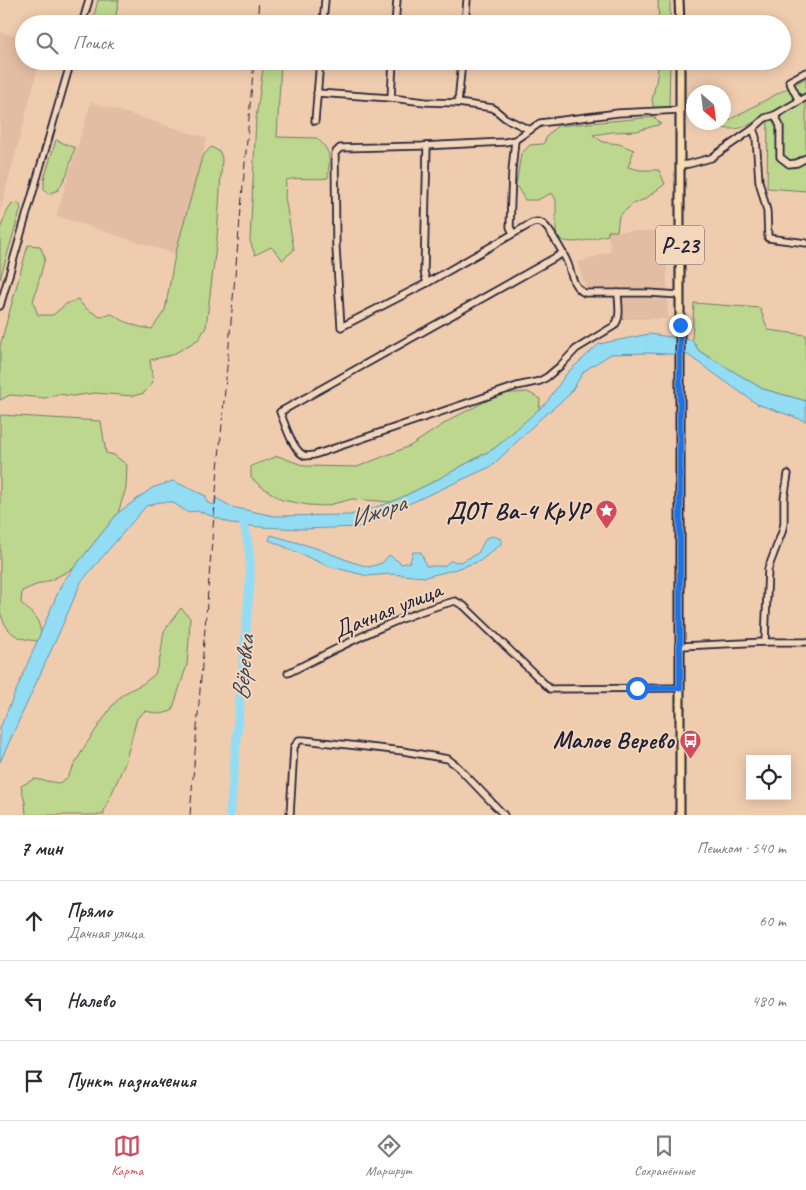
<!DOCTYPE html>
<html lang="ru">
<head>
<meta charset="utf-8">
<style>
  body { margin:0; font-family:Caveat,sans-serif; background:#f2f2f3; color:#2b2b33 }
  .controls { position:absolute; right:15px; bottom:15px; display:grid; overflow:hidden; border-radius:0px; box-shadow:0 2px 12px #0003 }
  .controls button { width:45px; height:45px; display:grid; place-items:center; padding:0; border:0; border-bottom:1px solid #e1e1e2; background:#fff; color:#2b2b33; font:25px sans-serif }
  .compass { position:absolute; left:686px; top:85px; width:45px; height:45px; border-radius:50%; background:#fff; box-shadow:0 2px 12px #0003; rotate:152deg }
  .stop { position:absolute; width:15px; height:15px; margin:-11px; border:4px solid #1a73e8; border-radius:50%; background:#fff }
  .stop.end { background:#1a73e8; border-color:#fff; box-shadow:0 1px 5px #0008 }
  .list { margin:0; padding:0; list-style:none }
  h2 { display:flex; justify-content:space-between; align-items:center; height:65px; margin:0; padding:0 20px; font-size:21px }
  h2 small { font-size:16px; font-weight:400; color:#7c7c81 }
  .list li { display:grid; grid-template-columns:32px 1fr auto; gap:15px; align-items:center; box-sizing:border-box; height:80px; padding:0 20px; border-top:1px solid #e1e1e2 }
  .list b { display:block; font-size:19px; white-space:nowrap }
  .list p { margin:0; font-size:16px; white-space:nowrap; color:#7c7c81 }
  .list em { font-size:16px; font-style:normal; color:#7c7c81 }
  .icon { flex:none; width:28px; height:28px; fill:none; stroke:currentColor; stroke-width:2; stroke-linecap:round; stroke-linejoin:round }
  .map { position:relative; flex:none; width:806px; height:815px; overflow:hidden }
  .search { position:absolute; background:#fff; box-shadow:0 2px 12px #0003; left:15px; right:15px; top:15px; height:55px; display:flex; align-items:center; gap:12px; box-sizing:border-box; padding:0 18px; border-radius:28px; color:#7c7c81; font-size:19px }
  .sheet { height:305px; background:#fff }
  nav { display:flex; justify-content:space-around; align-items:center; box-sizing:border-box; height:70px; border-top:1px solid #e1e1e2; background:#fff; font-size:14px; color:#7c7c81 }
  nav a { display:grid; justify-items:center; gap:2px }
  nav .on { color:#d1495b }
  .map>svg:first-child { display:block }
</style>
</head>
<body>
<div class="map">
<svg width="806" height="815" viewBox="0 0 806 815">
  <rect width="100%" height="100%" fill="#f0ccaf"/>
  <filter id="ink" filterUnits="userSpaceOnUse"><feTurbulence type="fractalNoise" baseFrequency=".02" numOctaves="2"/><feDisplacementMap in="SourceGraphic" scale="10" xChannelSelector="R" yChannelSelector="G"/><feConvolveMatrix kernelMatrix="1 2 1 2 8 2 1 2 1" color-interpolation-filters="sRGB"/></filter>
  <g filter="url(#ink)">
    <g fill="#e3bda3">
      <path d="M0 32 24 38V61H40L0 212Z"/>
      <path d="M91 102 207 138 178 255 56 216Z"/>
      <path d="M607 231H666L668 319H623L618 289 586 288 577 263 611 251Z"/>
    </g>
    <g fill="#bdd78e" stroke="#707c64">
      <path d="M98 0H119L114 24H92Z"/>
      <path d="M658 0H670V24H659Z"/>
      <path d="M264 61H281L277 137 317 138C333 154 329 157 328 178 314 180 300 177 286 180L285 197 294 250 282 260 280 256 271 247 255 255 250 241 256 119Z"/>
      <path d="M659 61H670L669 108 654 109 652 99 656 82Z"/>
      <path d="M806 78V191L767 188 768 114C752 123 742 132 723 128L727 121Z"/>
      <path d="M654 117 661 124 637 131 612 132 593 135 603 142 619 144 634 150 628 167 640 170H659L665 184 645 199 633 204 619 216 617 231H608V235C593 238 567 249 556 235V200L552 193 537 200H525L516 185 521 154 530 145 543 144 548 135 557 126Z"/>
      <path d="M56 140 75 148 67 174 58 190 48 194 44 189V179Z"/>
      <path d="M211 147 220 152 222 159 217 238 206 327 199 339 172 355 150 360 153 382 144 393 133 396 95 393 73 396 58 394 45 398 10 395 0 400V346L28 245 40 246 45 258 33 302 38 315H53L66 304 78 299 84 307 100 317 112 314C126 323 136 327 152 329L165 310 175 255 202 157Z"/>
      <path d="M19 203 21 208 0 279V229L7 212 12 204Z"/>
      <path d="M694 303 760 308 768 330 806 335V401L763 389 699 351 692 340Z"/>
      <path d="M528 392 540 399 539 410 495 448 431 483 392 502 352 499 325 506 308 505 282 500 262 487 251 478V466L278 456 305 466 357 467 410 446 453 418 500 394Z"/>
      <path d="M0 415 101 421 106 453 114 455 127 465 126 488 118 513 74 568 51 580 36 585 22 591 21 603 37 618 41 632 38 641C16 639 7 634 0 612Z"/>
      <path d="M181 608 190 618 189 641 187 665 172 711 161 714 145 711 137 718 125 763 104 811V815H26L25 803 21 786 34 779 59 783 67 778 85 746 112 706 123 694 144 683 155 674 160 658 164 631Z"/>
    </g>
    <g fill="#93ddf4" stroke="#6692aa">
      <path d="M649 334 692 340 699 351 763 389 806 401V421L757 404 688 355 648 353 611 354 584 371 569 395 540 419 492 466 358 527 304 529 260 527 233 524 198 511 187 512 172 502H159L146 506 81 582 59 633 0 762V728L62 583 118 513 152 488 173 481 206 496 207 503 215 505 216 498 232 507 274 516 350 515 392 502 431 483 495 448 546 403 567 373 599 344Z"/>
      <path d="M271 535 316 548 352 562 369 567 382 563 389 555 402 564 410 562 413 552H421L426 566H444L450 561 461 562 478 553 486 538 493 536 501 539V544L480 561 453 570 425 577 390 574 368 576 328 566 269 540Z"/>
    </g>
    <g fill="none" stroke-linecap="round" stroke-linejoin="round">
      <path stroke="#93ddf4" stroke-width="9" d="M230 815 250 582C251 559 249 543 243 521"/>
      <defs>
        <g id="minor">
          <path d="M82 24 89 0"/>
          <path d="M323 24 325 0"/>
          <path d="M395 24 397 0"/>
          <path d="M465 24 467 0"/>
          <path d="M317 93 391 98 425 102 458 103 493 108 505 118 530 130"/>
          <path d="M391 98 393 61"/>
          <path d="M799 101 789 81 806 72"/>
          <path d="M458 103 462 61"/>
          <path d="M775 115 806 97"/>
          <path d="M315 121 320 61"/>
          <path d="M753 129 756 137 759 181 767 211 768 238 806 243"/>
          <path d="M427 146 424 272 427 283 532 223C536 222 539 221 543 224 550 229 565 256 568 264 572 275 573 288 585 293H649L680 295"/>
          <path d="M680 165 689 164 711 158 753 129 765 118 775 115 780 126V157L789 164 797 163 806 158"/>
          <path d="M513 233 510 227 512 171 515 140"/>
          <path d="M563 253 280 412C285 423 293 453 306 456 307 456 312 455 314 455L517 386 540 381 547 377 560 366 576 349 614 326C622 317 618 304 618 293"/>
          <path d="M427 283 341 327 336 248 335 153 340 148 422 146 505 142 515 140 540 123 618 113 680 110"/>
          <path d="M0 306 71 61"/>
          <path d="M765 642 768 569 782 532 784 523V499L788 474"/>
          <path d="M681 646 765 642H806"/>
          <path d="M288 673C342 646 397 616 455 601L464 606 550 689 679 688"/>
          <path d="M290 815 294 747 299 740H304L403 751 448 759 457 766 504 815"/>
        </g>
        <g id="major">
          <path d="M679 0 680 24"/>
          <path d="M680 61V815"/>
        </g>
      </defs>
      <use href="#minor" stroke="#22223b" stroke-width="9"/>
      <use href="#major" stroke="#22223b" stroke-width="11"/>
      <use href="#minor" stroke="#f4d7ba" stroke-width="5.5"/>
      <use href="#major" stroke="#fbddab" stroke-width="7"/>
      <g stroke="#22223b" stroke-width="1" stroke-dasharray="8 4" stroke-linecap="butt">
        <path d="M257 24 259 0"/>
        <path d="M190 815 215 503 254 61"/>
      </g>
    </g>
  </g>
  <g fill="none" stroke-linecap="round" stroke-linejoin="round" filter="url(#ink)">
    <path stroke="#1a73e8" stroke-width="6" d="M637 688H680V325"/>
  </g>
  <defs>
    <symbol id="sight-pin" viewBox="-11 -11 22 30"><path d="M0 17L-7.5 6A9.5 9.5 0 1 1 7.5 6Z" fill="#d1495b" stroke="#f4d7ba"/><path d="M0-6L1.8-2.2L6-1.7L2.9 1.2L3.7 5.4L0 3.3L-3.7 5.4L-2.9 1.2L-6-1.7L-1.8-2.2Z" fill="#fff"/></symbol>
    <symbol id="bus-pin" viewBox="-11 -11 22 30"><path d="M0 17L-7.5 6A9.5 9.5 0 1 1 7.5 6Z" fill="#d1495b" stroke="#f4d7ba"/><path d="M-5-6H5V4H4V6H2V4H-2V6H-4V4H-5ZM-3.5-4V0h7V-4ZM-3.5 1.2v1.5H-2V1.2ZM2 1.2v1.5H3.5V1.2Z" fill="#fff"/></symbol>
  </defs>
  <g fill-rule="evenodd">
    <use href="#sight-pin" x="594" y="498" width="25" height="34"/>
    <use href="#bus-pin" x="678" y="728" width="25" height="34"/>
  </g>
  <g text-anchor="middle" stroke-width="4" stroke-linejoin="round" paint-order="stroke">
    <rect fill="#f4d7ba" stroke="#615861" stroke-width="1" x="656" y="225.5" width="48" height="39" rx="4"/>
    <g font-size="22" font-weight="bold" fill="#22223b">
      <text x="680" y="253">Р-23</text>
    </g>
    <g font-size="24" font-weight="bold" fill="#22223b" stroke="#f4d7ba" text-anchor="end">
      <text x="590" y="519">ДОТ Ва-4 КрУР</text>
      <text x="674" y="748">Малое Верево</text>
    </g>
    <g font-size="24" fill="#22223b" stroke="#f4d7ba">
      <text transform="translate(387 610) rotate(-22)" y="8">Дачная улица</text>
    </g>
    <g font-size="25" font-style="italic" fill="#394760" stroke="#f4d7ba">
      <text transform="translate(377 510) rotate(-18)" y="9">Ижора</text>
      <text transform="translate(242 668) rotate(-85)" y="9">Вёревка</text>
    </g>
  </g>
</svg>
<div class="controls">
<button><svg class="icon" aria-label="locate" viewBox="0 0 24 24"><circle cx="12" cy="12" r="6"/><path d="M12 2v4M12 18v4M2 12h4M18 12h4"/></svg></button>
</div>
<svg class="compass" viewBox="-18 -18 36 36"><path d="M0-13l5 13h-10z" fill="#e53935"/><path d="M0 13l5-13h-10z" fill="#7c7c81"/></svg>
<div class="stop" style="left:637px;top:688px"></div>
<div class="stop end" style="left:680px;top:325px"></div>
<div class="search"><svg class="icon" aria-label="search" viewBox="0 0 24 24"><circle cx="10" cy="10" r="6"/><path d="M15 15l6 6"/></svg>Поиск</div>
</div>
<section class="sheet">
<h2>7 мин<small>Пешком · 540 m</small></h2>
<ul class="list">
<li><svg class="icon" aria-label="ahead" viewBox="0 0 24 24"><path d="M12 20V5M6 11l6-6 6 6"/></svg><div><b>Прямо</b><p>Дачная улица</p></div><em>60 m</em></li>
<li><svg class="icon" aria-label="left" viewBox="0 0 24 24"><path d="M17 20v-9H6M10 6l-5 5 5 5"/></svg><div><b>Налево</b></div><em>480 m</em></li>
<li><svg class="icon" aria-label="arrive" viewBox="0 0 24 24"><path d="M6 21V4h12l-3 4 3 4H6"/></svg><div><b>Пункт назначения</b></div></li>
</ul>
</section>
<nav>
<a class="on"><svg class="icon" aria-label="map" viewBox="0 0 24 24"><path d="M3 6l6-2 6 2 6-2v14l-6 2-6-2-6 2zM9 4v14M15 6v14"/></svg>Карта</a>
<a><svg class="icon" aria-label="directions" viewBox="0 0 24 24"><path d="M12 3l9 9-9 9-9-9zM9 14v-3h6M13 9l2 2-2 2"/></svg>Маршрут</a>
<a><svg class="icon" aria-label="saved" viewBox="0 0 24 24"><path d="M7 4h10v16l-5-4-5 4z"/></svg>Сохранённые</a>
</nav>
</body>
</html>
